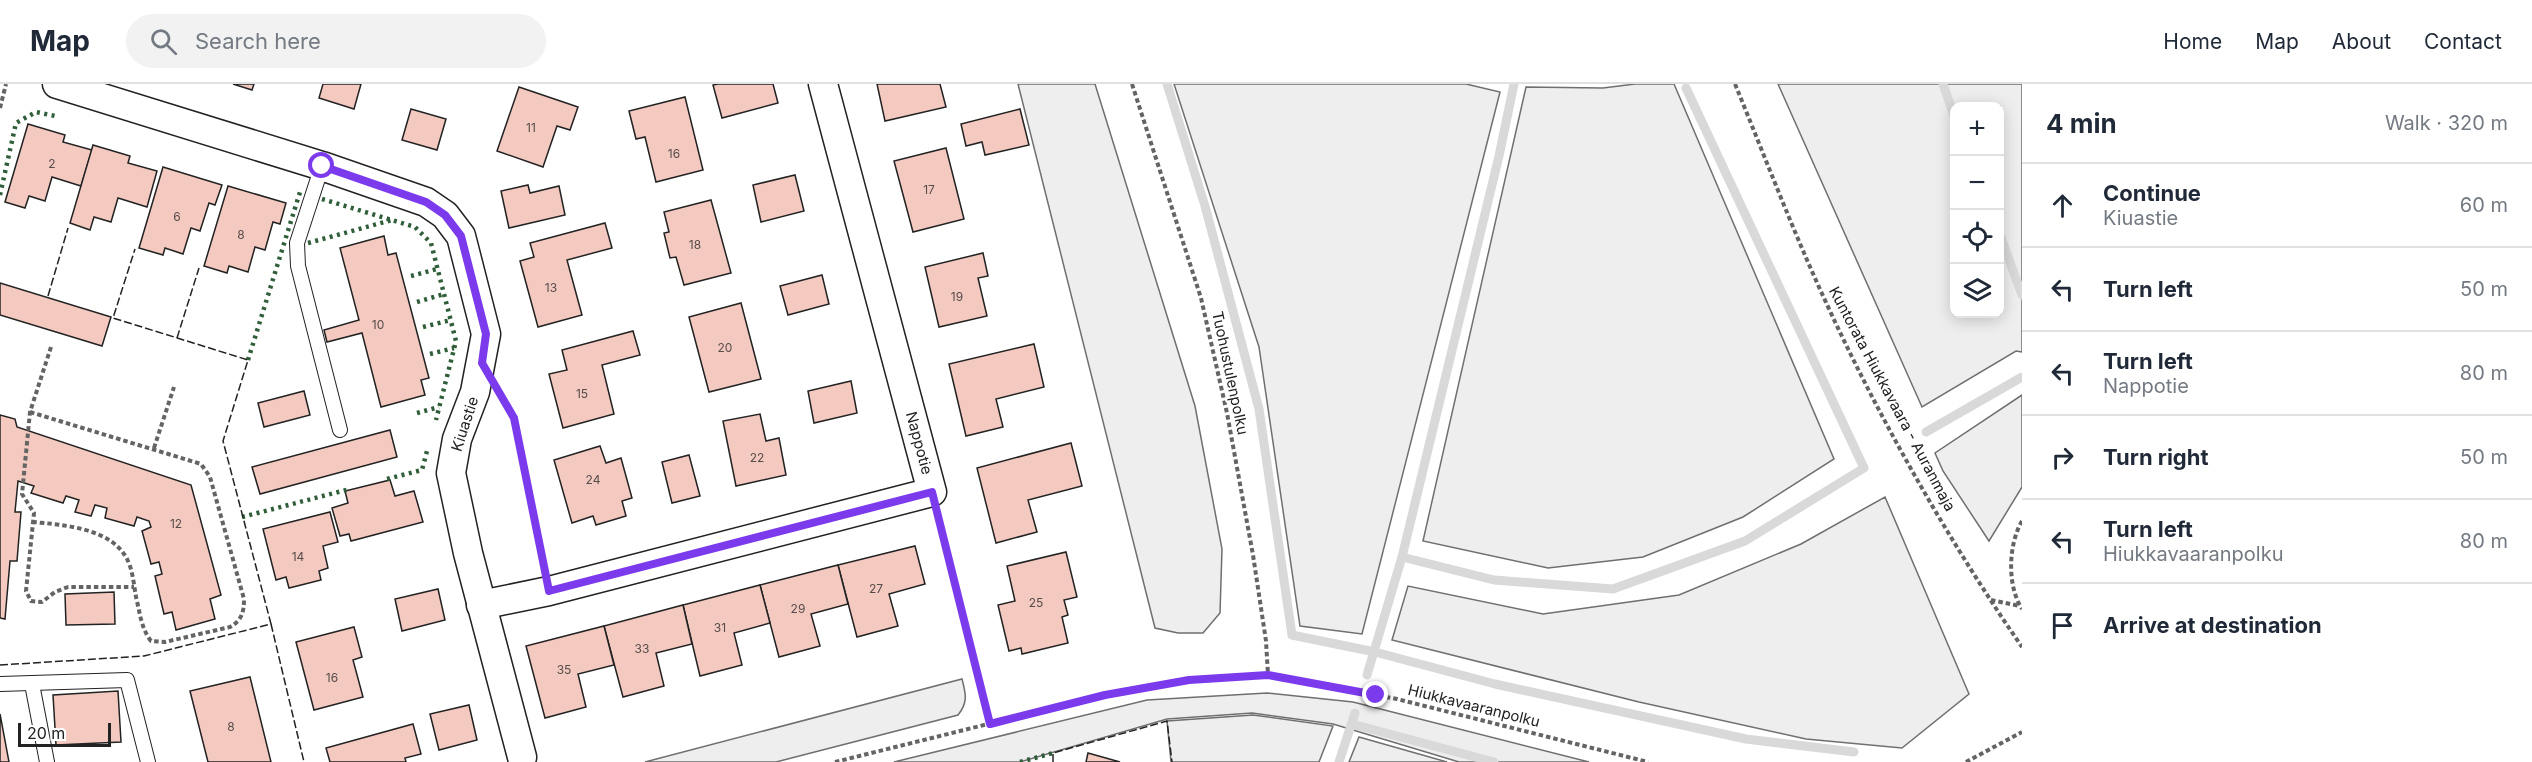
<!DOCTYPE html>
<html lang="en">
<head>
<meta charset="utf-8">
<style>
  body { margin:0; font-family:Inter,sans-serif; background:#f2f2f3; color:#1f2937 }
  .controls { position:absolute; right:18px; top:18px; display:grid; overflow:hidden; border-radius:12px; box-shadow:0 3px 15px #0003 }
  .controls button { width:54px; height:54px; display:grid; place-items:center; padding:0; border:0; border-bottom:2px solid #e0e1e3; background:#fff; color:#1f2937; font:30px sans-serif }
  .scale { position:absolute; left:18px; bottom:15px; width:93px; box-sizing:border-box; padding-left:6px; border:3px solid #222; border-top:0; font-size:16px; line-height:21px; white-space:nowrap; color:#222; -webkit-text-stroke:4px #fff; paint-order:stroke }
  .stop { position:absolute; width:18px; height:18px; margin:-14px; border:4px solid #7c3aed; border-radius:50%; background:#fff }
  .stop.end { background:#7c3aed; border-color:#fff; box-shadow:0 2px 6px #0008 }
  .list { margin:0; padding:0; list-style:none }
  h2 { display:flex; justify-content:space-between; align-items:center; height:78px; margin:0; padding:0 24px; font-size:26px }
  h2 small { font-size:20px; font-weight:400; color:#747a83 }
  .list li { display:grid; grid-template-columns:39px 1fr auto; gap:18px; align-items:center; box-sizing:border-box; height:84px; padding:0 24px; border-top:2px solid #e0e1e3 }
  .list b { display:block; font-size:22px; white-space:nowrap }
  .list p { margin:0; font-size:20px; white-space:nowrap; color:#747a83 }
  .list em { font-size:20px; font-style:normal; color:#747a83 }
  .icon { flex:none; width:33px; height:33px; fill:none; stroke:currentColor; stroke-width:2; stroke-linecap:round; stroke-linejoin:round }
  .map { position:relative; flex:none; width:2022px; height:678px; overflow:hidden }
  header { display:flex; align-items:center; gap:36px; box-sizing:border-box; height:84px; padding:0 30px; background:#fff; border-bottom:2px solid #e0e1e3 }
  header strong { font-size:28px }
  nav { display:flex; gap:33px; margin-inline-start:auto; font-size:21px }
  .search { width:420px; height:54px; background:#f2f2f3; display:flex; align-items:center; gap:15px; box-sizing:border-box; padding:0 21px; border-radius:33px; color:#747a83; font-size:22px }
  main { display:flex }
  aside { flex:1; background:#fff }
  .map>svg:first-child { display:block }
</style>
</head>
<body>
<header>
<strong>Map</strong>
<div class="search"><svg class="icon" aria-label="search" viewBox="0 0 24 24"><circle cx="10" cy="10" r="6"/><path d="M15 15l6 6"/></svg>Search here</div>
<nav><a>Home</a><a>Map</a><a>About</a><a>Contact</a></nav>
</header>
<main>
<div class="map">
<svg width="2022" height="678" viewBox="0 0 2022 678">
  <rect width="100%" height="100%" fill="#fff"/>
  <g fill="#eee" stroke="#6f6f6f" stroke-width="1.5" fill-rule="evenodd">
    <path d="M1018 0H1095L1195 322 1222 465 1220 529 1203 549H1178L1155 544Z"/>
    <path d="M1174 0H1466L1500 8 1362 550 1300 542 1259 263Z"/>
    <path d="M1635 0H1674L1834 375 1743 433 1643 473 1548 484 1423 457 1526 3 1603 4Z"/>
    <path d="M1778 0H2022V268L2016 267 1922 323ZM1954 22H2000V230H1954Z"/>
    <path d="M2022 311V403L1989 457 1943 387 1935 369Z"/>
    <path d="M1885 413 1969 610 1902 664 1806 655 1639 618 1392 556 1408 502 1543 530 1679 511 1801 460Z"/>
    <path d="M962 595C966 610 968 619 958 631L776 678H645Z"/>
    <path d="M1267 609 1353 618 1589 678H1459L1333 640 1252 629 1167 635 1020 678H894L1147 616Z"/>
    <path d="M1253 631 1333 642 1319 678H1171L1167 637Z"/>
    <path d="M1359 653 1447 678H1349Z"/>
  </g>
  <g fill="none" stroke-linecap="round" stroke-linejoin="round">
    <g stroke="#d9d9d9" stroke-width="9">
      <path d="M1167 0 1205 122 1259 325 1292 551 1375 568 1495 600 1746 655 1854 668"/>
      <path d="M1943 0 1954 32"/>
      <path d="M2000 151 2022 211"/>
      <path d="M1926 348 2022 293"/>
      <path d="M1402 473 1494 496 1613 505 1745 457 1864 384 1686 4"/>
      <path d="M1367 591 1402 473 1499 72 1514 0"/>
      <path d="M1352 640 1494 678"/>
      <path d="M1339 678 1355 629"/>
    </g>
  </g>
  <g fill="#f3c9c0" stroke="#222" stroke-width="1.5">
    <path d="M233 0H254L252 6Z"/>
    <path d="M323 0H361L354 25 319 14Z"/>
    <path d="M718 0H773L778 19 722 34 713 1Z"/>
    <path d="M877 0H940L946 23 885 37Z"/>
    <path d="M519 3 578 23 570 46 557 42 543 83 497 67Z"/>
    <path d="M685 13 703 86 656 98 645 53 636 55 629 27Z"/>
    <path d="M411 25 446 35 437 66 402 56Z"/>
    <path d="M1020 25 1029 61 985 71 982 58 966 62 961 40Z"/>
    <path d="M28 40 65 51 63 58 92 66 81 102 52 93 45 117 29 112 25 124 5 118Z"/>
    <path d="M93 61 130 72 128 79 157 87 147 123 118 114 111 138 94 133 90 146 70 139Z"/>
    <path d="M946 64 964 135 913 148 894 77Z"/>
    <path d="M163 83 222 101 215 121 209 119 200 147 191 144 183 170 165 164 163 171 139 164Z"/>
    <path d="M795 91 804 127 761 138 753 101Z"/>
    <path d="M528 101 530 109 559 102 565 131 509 144 501 107Z"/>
    <path d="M228 102 286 119 280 140 273 138 265 166 255 163 248 188 229 182 227 189 204 182Z"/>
    <path d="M711 116 731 189 684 201 676 173 670 174 664 149 669 148 664 128Z"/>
    <path d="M605 139 612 164 567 176 582 231 538 243 520 177 534 173 530 159Z"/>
    <path d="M384 152 388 171 396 169 429 294 421 296 425 311 381 323 362 249 327 258 324 246 359 236 340 164Z"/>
    <path d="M983 169 988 192 978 194 987 232 939 243 925 183Z"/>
    <path d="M822 191 829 220 788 231 780 202Z"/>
    <path d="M0 199 111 233 102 262 0 231Z"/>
    <path d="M741 219 761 295 709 308 689 233Z"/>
    <path d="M633 247 640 271 602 281 614 330 563 344 549 290 567 286 562 266Z"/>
    <path d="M1034 260 1044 303 996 315 1003 343 966 352 949 280Z"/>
    <path d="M851 297 857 329 814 339 808 307Z"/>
    <path d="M304 307 310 331 264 343 258 319Z"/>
    <path d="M760 330 766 357 779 354 786 391 736 402 723 337Z"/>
    <path d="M0 331 15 335 17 343 191 401 221 511 210 515 215 535 176 546 172 528 164 530 155 492 162 490 159 478 151 480 142 447 151 443 149 437 137 433 134 442 105 434 107 424 95 421 91 432 75 428 79 416 66 412 63 419 31 409 34 402 18 397 15 428H21L17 477H10L5 535 0 534Z"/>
    <path d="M390 346 397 373 260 410 252 383Z"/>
    <path d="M1071 359 1082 402 1028 416 1037 448 996 459 977 384Z"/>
    <path d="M600 362 606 379 621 374 632 414 622 417 626 432 596 441 593 432 572 439 554 376Z"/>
    <path d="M689 371 700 412 672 419 662 378Z"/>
    <path d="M390 396 395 412 414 407 423 438 351 457 349 450 340 452 332 424 348 419 345 407Z"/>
    <path d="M330 428 338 458 323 462 328 484 319 487 321 496 289 504 286 493 276 496 263 445Z"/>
    <path d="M915 462 925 500 889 510 898 542 857 553 838 481Z"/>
    <path d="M1066 468 1077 513 1064 516 1068 531 1062 533 1068 559 1022 570 1021 564 1009 567 998 521 1015 517 1007 482Z"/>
    <path d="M838 481 848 520 811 530 820 562 779 573 760 501Z"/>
    <path d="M760 501 770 539 734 549 742 581 700 592 683 521Z"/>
    <path d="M438 505 445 536 402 547 395 515Z"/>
    <path d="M114 508 115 540 66 541 65 510Z"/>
    <path d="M683 521 692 560 656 569 664 602 623 613 604 542Z"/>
    <path d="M604 542 614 581 578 590 586 623 545 634 526 562Z"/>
    <path d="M354 543 362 573 353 576 363 613 314 626 296 558Z"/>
    <path d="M250 593 271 678H208L190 607Z"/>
    <path d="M118 607 121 658 56 661 53 611Z"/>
    <path d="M469 621 477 656 439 666 430 630Z"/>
    <path d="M0 630 9 678H0Z"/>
    <path d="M413 640 421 670 405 674 406 678H330L326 664Z"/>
    <path d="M1088 669 1120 678H1086Z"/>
  </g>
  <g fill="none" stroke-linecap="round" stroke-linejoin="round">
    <defs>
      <g id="service">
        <path d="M322 82 297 159 298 182 340 346"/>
        <path d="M0 600 127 596 148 678"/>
        <path d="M32 600 47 678"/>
      </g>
      <g id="minor">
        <path d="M57 0 322 82 426 118 445 131 461 152 486 250 475 308 457 355 451 389 468 469 522 673"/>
        <path d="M481 521 549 507 932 408 823 0"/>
      </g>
    </defs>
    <use href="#service" stroke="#222" stroke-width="16"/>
    <use href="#minor" stroke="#222" stroke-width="31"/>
    <g stroke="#646464" stroke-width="4" stroke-dasharray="4.5 3" stroke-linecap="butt">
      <path d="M1132 0 1201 214 1227 329 1253 471 1266 557 1268 591"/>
      <path d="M1735 0C1758 56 1780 113 1804 169 1863 306 1938 441 2022 563"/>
      <path d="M0 24 6 0"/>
      <path d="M51 263 30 328 22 410 34 429 26 507 31 517 42 518 55 508 68 503H134"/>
      <path d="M503 316 514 334 543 480"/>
      <path d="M30 328 201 380 210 393 244 515C244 528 242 536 230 543L165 558 151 557C141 544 140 529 136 513 134 502 133 488 128 477 113 444 64 441 33 438"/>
      <path d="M154 364 174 303"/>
      <path d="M939 437 990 640"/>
      <path d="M2022 437C2008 461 2007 502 2022 525"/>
      <path d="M1991 516 2020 522"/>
      <path d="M835 678 1105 611 1189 596 1268 591 1397 615 1648 678"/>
      <path d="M1966 678 2022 648"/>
    </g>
    <use href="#service" stroke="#fff" stroke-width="14"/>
    <use href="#minor" stroke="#fff" stroke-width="28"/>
    <g stroke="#2f5e38" stroke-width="4.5" stroke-dasharray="3 4.5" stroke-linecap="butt">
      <path d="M0 111 16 39 36 28 55 32"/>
      <path d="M322 115 415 143 431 159 456 257 436 336"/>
      <path d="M308 159 392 136"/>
      <path d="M411 192 437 185"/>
      <path d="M417 218 444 210"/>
      <path d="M423 243 451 236"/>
      <path d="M430 270 454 264"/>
      <path d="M248 276 300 108"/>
      <path d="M417 329 439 323"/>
      <path d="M387 395 422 386 428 363"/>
      <path d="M242 433 350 405"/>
      <path d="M1020 678 1053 669"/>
    </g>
    <g stroke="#222" stroke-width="1.5" stroke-dasharray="8 3" stroke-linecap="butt">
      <path d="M48 212 68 144"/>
      <path d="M177 254 199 184"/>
      <path d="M271 540 304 678"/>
      <path d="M0 581 144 572 271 540 223 357 248 276 113 234 135 165"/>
      <path d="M1053 678V669L1167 637 1172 678"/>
    </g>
  </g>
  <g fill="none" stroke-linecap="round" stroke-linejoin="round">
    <path stroke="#7c3aed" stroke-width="8" d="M322 82 426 118 445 131 461 152 486 250 482 279 514 334 549 507 932 408 990 640 1105 611 1189 596 1268 591 1376 611"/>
  </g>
  <g text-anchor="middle" stroke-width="4.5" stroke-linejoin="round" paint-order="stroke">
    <g font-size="12" fill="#564c4a">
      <text x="531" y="48">11</text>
      <text x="674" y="74">16</text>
      <text x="52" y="84">2</text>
      <text x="929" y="110">17</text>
      <text x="177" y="137">6</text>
      <text x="241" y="155">8</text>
      <text x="695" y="165">18</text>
      <text x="551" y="208">13</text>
      <text x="957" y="217">19</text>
      <text x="378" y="245">10</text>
      <text x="725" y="268">20</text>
      <text x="582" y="314">15</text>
      <text x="757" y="378">22</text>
      <text x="593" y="400">24</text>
      <text x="176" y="444">12</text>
      <text x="298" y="477">14</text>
      <text x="876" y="509">27</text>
      <text x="1036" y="523">25</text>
      <text x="798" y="529">29</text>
      <text x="720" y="548">31</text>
      <text x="642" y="569">33</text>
      <text x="564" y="590">35</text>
      <text x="332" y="598">16</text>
      <text x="231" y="647">8</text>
    </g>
    <g font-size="15" fill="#222" stroke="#fff">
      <text transform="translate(1230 289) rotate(78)" y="5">Tuohustulenpolku</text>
      <text transform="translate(1892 315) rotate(62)" y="5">Kuntorata Hiukkavaara - Auranmaja</text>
      <text transform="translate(465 340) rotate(-72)" y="5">Kiuastie</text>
      <text transform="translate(919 359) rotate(75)" y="5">Nappotie</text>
      <text transform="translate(1474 622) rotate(14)" y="5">Hiukkavaaranpolku</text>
    </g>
  </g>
</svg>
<div class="controls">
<button>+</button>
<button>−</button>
<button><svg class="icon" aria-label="locate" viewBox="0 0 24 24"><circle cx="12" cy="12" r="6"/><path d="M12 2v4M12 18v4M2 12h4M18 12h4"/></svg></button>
<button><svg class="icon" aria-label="layers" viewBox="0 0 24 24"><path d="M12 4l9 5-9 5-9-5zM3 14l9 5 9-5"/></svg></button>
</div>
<div class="scale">20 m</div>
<div class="stop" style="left:322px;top:82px"></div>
<div class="stop end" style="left:1376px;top:611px"></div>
</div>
<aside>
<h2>4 min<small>Walk · 320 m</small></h2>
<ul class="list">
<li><svg class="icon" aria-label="ahead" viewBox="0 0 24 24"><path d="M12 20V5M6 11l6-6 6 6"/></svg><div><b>Continue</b><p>Kiuastie</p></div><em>60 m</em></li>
<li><svg class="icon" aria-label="left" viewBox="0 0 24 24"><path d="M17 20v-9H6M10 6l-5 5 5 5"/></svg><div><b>Turn left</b></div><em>50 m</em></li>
<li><svg class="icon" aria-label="left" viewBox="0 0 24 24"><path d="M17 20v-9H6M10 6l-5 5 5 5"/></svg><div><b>Turn left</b><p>Nappotie</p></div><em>80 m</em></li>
<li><svg class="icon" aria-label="right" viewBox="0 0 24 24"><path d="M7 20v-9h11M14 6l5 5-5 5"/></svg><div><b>Turn right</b></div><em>50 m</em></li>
<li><svg class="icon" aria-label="left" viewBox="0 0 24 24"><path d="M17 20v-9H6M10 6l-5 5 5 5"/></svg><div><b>Turn left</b><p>Hiukkavaaranpolku</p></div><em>80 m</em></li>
<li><svg class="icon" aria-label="arrive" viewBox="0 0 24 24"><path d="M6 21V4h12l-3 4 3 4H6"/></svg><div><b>Arrive at destination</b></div></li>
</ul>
</aside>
</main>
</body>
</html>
